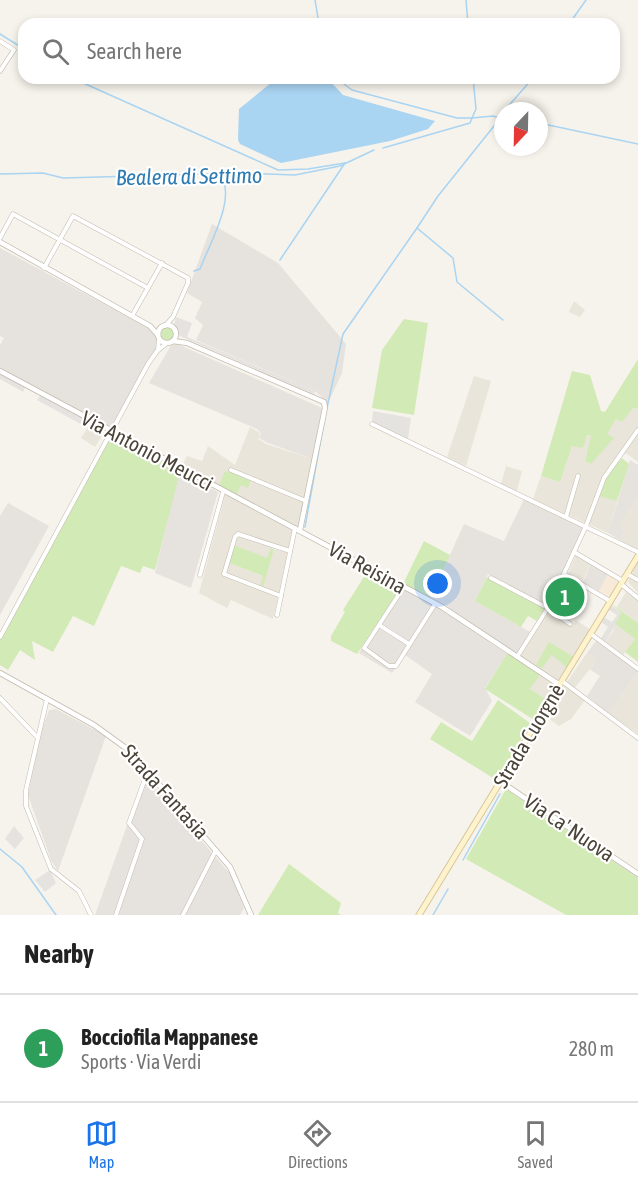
<!DOCTYPE html>
<html lang="en">
<head>
<meta charset="utf-8">
<style>
  body { margin:0; font-family:"Asap Condensed",sans-serif; background:#f2f2f2; color:#222 }
  .compass { position:absolute; left:494px; top:102px; width:54px; height:54px; border-radius:50%; background:#fff; box-shadow:0 3px 9px #0003; rotate:202deg }
  .you { position:absolute; left:438px; top:584px; width:21px; height:21px; margin:-15px; border:4px solid #fff; border-radius:50%; background:#1a73e8; box-shadow:0 0 0 9px #1a73e833 }
  .badge { display:grid; place-items:center; width:39px; height:39px; border-radius:50%; background:#1a73e8; color:#fff; font-size:20px; font-weight:700 }
  .pin { position:absolute; translate:-50% -50%; border:3px solid #fff; box-shadow:0 2px 6px #0006 }
  .list { margin:0; padding:0; list-style:none }
  h2 { display:flex; justify-content:space-between; align-items:center; height:78px; margin:0; padding:0 24px; font-size:26px }
  h2 small { font-size:20px; font-weight:400; color:#767676 }
  .list li { display:grid; grid-template-columns:39px 1fr auto; gap:18px; align-items:center; box-sizing:border-box; height:108px; padding:0 24px; border-top:2px solid #e0e0e0 }
  .list b { display:block; font-size:22px; white-space:nowrap }
  .list p { margin:0; font-size:20px; white-space:nowrap; color:#767676 }
  .list em { font-size:20px; font-style:normal; color:#767676 }
  .icon { flex:none; width:33px; height:33px; fill:none; stroke:currentColor; stroke-width:2; stroke-linecap:round; stroke-linejoin:round }
  .map { position:relative; flex:none; width:638px; height:915px; overflow:hidden }
  .search { position:absolute; background:#fff; box-shadow:0 3px 9px #0003; left:18px; right:18px; top:18px; height:66px; display:flex; align-items:center; gap:15px; box-sizing:border-box; padding:0 21px; border-radius:18px; color:#767676; font-size:22px }
  .sheet { height:186px; background:#fff }
  nav { display:flex; justify-content:space-around; align-items:center; box-sizing:border-box; height:84px; border-top:2px solid #e0e0e0; background:#fff; font-size:16px; color:#767676 }
  nav a { display:grid; justify-items:center; gap:3px }
  nav .on { color:#1a73e8 }
  .map>svg:first-child { display:block }
</style>
</head>
<body>
<div class="map">
<svg width="638" height="915" viewBox="0 0 638 915">
  <rect width="100%" height="100%" fill="#f6f3ec"/>
  <g fill="#eae5da">
    <path d="M574 301 585 310 580 317 569 312Z"/>
    <path d="M474 376 491 381 466 466 447 457Z"/>
    <path d="M633 408 638 409V462L627 454H621L603 475 595 494 617 501 608 533 533 499 541 476 560 482 572 446 586 435 592 436 585 460 613 438 606 434 616 419Z"/>
    <path d="M90 424 104 432 95 447 81 438Z"/>
    <path d="M250 427 260 433 258 439 266 444 313 459 299 525 293 529 289 548 272 544 268 558 229 563 265 577 274 549 288 553 273 619 231 600 227 608 199 593 225 495 218 487 182 466 187 456 202 461 208 446 235 465Z"/>
    <path d="M506 466 522 471 517 491 501 484Z"/>
    <path d="M638 497V593L628 582 636 566 638 550 620 540 625 531 617 526Z"/>
    <path d="M576 555 592 562 582 582 568 573Z"/>
    <path d="M626 592 638 601V623L617 607Z"/>
    <path d="M544 611H548L572 626 576 620 591 630 547 700 530 689 517 658Z"/>
    <path d="M614 623 635 639 623 655 606 642 613 631Z"/>
    <path d="M587 653 597 660 573 690 585 700 571 719 559 726 544 715Z"/>
    <path d="M638 671V734L608 713Z"/>
  </g>
  <path fill="#f7ead8" d="M609 572 622 581 611 597 599 591Z"/>
  <g fill="#e6e2dd">
    <path d="M212 224 278 263 346 344 342 373 328 403 315 391 196 340 203 325 195 318 202 302 187 293Z"/>
    <path d="M0 248 154 331 159 339 160 343 112 432 0 368V345L4 338 0 336Z"/>
    <path d="M175 343 322 408 313 459 268 443 259 438 261 433 257 429 149 383 170 347Z"/>
    <path d="M630 460 638 465V497L618 526 625 531 620 540 608 533Z"/>
    <path d="M179 471 218 492 191 588 155 573Z"/>
    <path d="M525 497 583 528 548 605 488 574 475 601 532 633 517 656 430 599 464 524 504 541Z"/>
    <path d="M8 503 49 526 0 615V516Z"/>
    <path d="M592 562 609 572 599 591 583 582Z"/>
    <path d="M400 588 435 604 490 639 489 642 507 654 485 688 492 701 470 736 415 702 432 674 405 655 392 673 359 653Z"/>
    <path d="M596 641 638 671 608 713 587 696 600 676 588 668H591L597 660 587 653Z"/>
    <path d="M56 709 106 736 58 871 51 860 28 795 40 735 49 710Z"/>
    <path d="M145 775 231 875 244 908 240 915H95Z"/>
  </g>
  <g fill="#d2eab5">
    <path d="M404 319 428 323 414 415 372 408 382 350Z"/>
    <circle cx="167" cy="334" r="7"/>
    <path d="M638 359V409L633 408 622 422 616 419 607 434 614 438 591 464 585 461 591 436 587 435 583 448 572 446 560 482 541 476 572 371 590 375 601 411 605 412Z"/>
    <path d="M112 432 181 468 155 570 143 566 140 573 121 566 94 626 73 616 53 652 32 641 35 660 20 650 8 670 0 665V639Z"/>
    <path d="M622 458 629 464 617 501 598 496 607 476Z"/>
    <path d="M225 471 251 479 248 488 241 485 236 495 219 486Z"/>
    <path d="M424 541 450 555 430 599 403 584Z"/>
    <path d="M234 545 267 558 271 548 274 549 263 587 260 586 263 576 229 563Z"/>
    <path d="M367 572 400 589 357 654 331 641V636L345 612 343 610Z"/>
    <path d="M487 577 545 607 537 621 528 616 521 627 475 601Z"/>
    <path d="M575 582 581 586 566 614 551 606 562 583 571 587Z"/>
    <path d="M612 604 638 623V662L625 652 635 639 614 623 621 613Z"/>
    <path d="M549 642 574 657 567 668 552 655 542 668 536 665Z"/>
    <path d="M508 652 541 673 530 689 547 700 536 721 485 689Z"/>
    <path d="M498 700 530 723 498 781 430 739 441 722 472 741Z"/>
    <path d="M506 789 638 878V915H566L466 859Z"/>
    <path d="M289 864 341 903 338 913 341 915H258Z"/>
  </g>
  <g fill="#e5e3e0">
    <path d="M176 317 192 323 187 337 315 391 314 394 180 336 174 325Z"/>
    <path d="M0 371 26 385 23 392 0 379Z"/>
    <path d="M41 394 91 420 86 427 37 400Z"/>
    <path d="M373 411 411 418 408 439 372 422Z"/>
    <path d="M402 590 434 606 425 620 393 603Z"/>
    <path d="M611 605 621 613 606 642 601 638 608 627 600 621 603 617 612 622 617 615 608 609Z"/>
    <path d="M14 826 24 838 15 849 5 839Z"/>
    <path d="M50 870 56 883 45 892 35 880Z"/>
  </g>
  <path fill="#a9d4f2" d="M277 78H327L343 95 435 121 428 129 390 141 281 163 240 144 238 140 239 109Z"/>
  <g fill="none" stroke-linecap="round" stroke-linejoin="round">
    <g stroke="#a9d4f2" stroke-width="1.5">
      <path d="M315 0 319 24"/>
      <path d="M466 0 468 24"/>
      <path d="M569 24 586 0"/>
      <path d="M0 34 24 49"/>
      <path d="M72 78 278 170 308 169 345 163"/>
      <path d="M336 78 352 90 457 118H472L476 109 473 78"/>
      <path d="M504 111 533 78"/>
      <path d="M500 117 503 113"/>
      <path d="M498 121 438 196 417 228 453 258 457 282 503 320"/>
      <path d="M539 123 638 144"/>
      <path d="M383 148 470 123 472 118 493 116 503 119"/>
      <path d="M0 174 43 173 63 178 241 173 295 175 340 166 374 150"/>
      <path d="M280 260 345 163"/>
      <path d="M194 271 200 269C208 247 240 192 218 174"/>
      <path d="M327 408 343 334 417 228"/>
      <path d="M305 527 324 422"/>
      <path d="M0 849 22 867 56 915"/>
      <path d="M463 860 500 794"/>
      <path d="M433 915 448 889"/>
    </g>
    <defs>
      <g id="minor">
        <path d="M0 41 14 50 0 71"/>
        <path d="M0 238 13 214 148 288"/>
        <path d="M44 268 73 216 188 278V283L173 317 165 326"/>
        <path d="M132 316 162 263"/>
        <path d="M158 350 159 339"/>
        <path d="M372 424 638 552"/>
        <path d="M231 470 306 501"/>
        <path d="M566 517 578 476"/>
        <path d="M574 552 623 581"/>
        <path d="M564 574 610 601"/>
        <path d="M627 574 638 580"/>
        <path d="M200 575 223 492"/>
        <path d="M491 578 548 608 570 624"/>
        <path d="M621 584 638 598"/>
        <path d="M403 588 364 648 389 666H396L435 604"/>
        <path d="M281 596 224 574 235 537 238 534 290 551"/>
        <path d="M277 615 295 528"/>
        <path d="M379 625 409 644"/>
        <path d="M591 634 638 669"/>
        <path d="M0 637 148 364 157 351 167 343"/>
        <path d="M517 657 548 608 586 526 604 478 638 430"/>
        <path d="M562 681 638 738"/>
        <path d="M0 698 37 737"/>
        <path d="M47 699 26 790V806L51 869 79 891 91 915"/>
        <path d="M116 915 142 839 129 823 145 779 149 774"/>
        <path d="M183 915 216 850"/>
      </g>
      <g id="tertiary">
        <path d="M0 242 132 316 150 326 158 335"/>
        <circle cx="167" cy="334" r="9"/>
        <path d="M173 341 187 343 324 402 325 408 300 530"/>
        <path d="M0 371 442 607 560 685"/>
        <path d="M0 673 94 725 130 751 230 867 251 915"/>
        <path d="M501 782 638 874"/>
      </g>
      <path id="secondary" d="M419 915 638 556"/>
    </defs>
    <use href="#minor" stroke="#c2bbae" stroke-width="5"/>
    <use href="#tertiary" stroke="#c2bbae" stroke-width="6"/>
    <use href="#secondary" stroke="#d6c79b" stroke-width="7"/>
    <use href="#minor" stroke="#fff" stroke-width="4"/>
    <use href="#tertiary" stroke="#fff" stroke-width="4.5"/>
    <use href="#secondary" stroke="#fff3cd" stroke-width="5"/>
  </g>
  <g text-anchor="middle" stroke-width="4.5" stroke-linejoin="round" paint-order="stroke">
    <g font-size="21" fill="#4b4439" stroke="#fff">
      <text transform="translate(147 451) rotate(28)" y="7">Via Antonio Meucci</text>
      <text transform="translate(367 568) rotate(29)" y="7">Via Reisina</text>
      <text transform="translate(529 736) rotate(-59)" y="7">Strada Cuorgnè</text>
      <text transform="translate(165 792) rotate(48)" y="7">Strada Fantasia</text>
      <text transform="translate(569 828) rotate(34)" y="7">Via Ca' Nuova</text>
    </g>
    <g font-size="22" font-style="italic" fill="#2e7ab2" stroke="#fff">
      <text transform="translate(189 176) rotate(-1)" y="8">Bealera di Settimo</text>
    </g>
  </g>
</svg>
<svg class="compass" viewBox="-18 -18 36 36"><path d="M0-13l5 13h-10z" fill="#e53935"/><path d="M0 13l5-13h-10z" fill="#767676"/></svg>
<div class="you"></div>
<div class="pin badge" style="left:565px;top:597px;background:#2e9e5b">1</div>
<div class="search"><svg class="icon" aria-label="search" viewBox="0 0 24 24"><circle cx="10" cy="10" r="6"/><path d="M15 15l6 6"/></svg>Search here</div>
</div>
<section class="sheet">
<h2>Nearby<small></small></h2>
<ul class="list">
<li><span class="badge" style="background:#2e9e5b">1</span><div><b>Bocciofila Mappanese</b><p>Sports · Via Verdi</p></div><em>280 m</em></li>
</ul>
</section>
<nav>
<a class="on"><svg class="icon" aria-label="map" viewBox="0 0 24 24"><path d="M3 6l6-2 6 2 6-2v14l-6 2-6-2-6 2zM9 4v14M15 6v14"/></svg>Map</a>
<a><svg class="icon" aria-label="directions" viewBox="0 0 24 24"><path d="M12 3l9 9-9 9-9-9zM9 14v-3h6M13 9l2 2-2 2"/></svg>Directions</a>
<a><svg class="icon" aria-label="saved" viewBox="0 0 24 24"><path d="M7 4h10v16l-5-4-5 4z"/></svg>Saved</a>
</nav>
</body>
</html>
